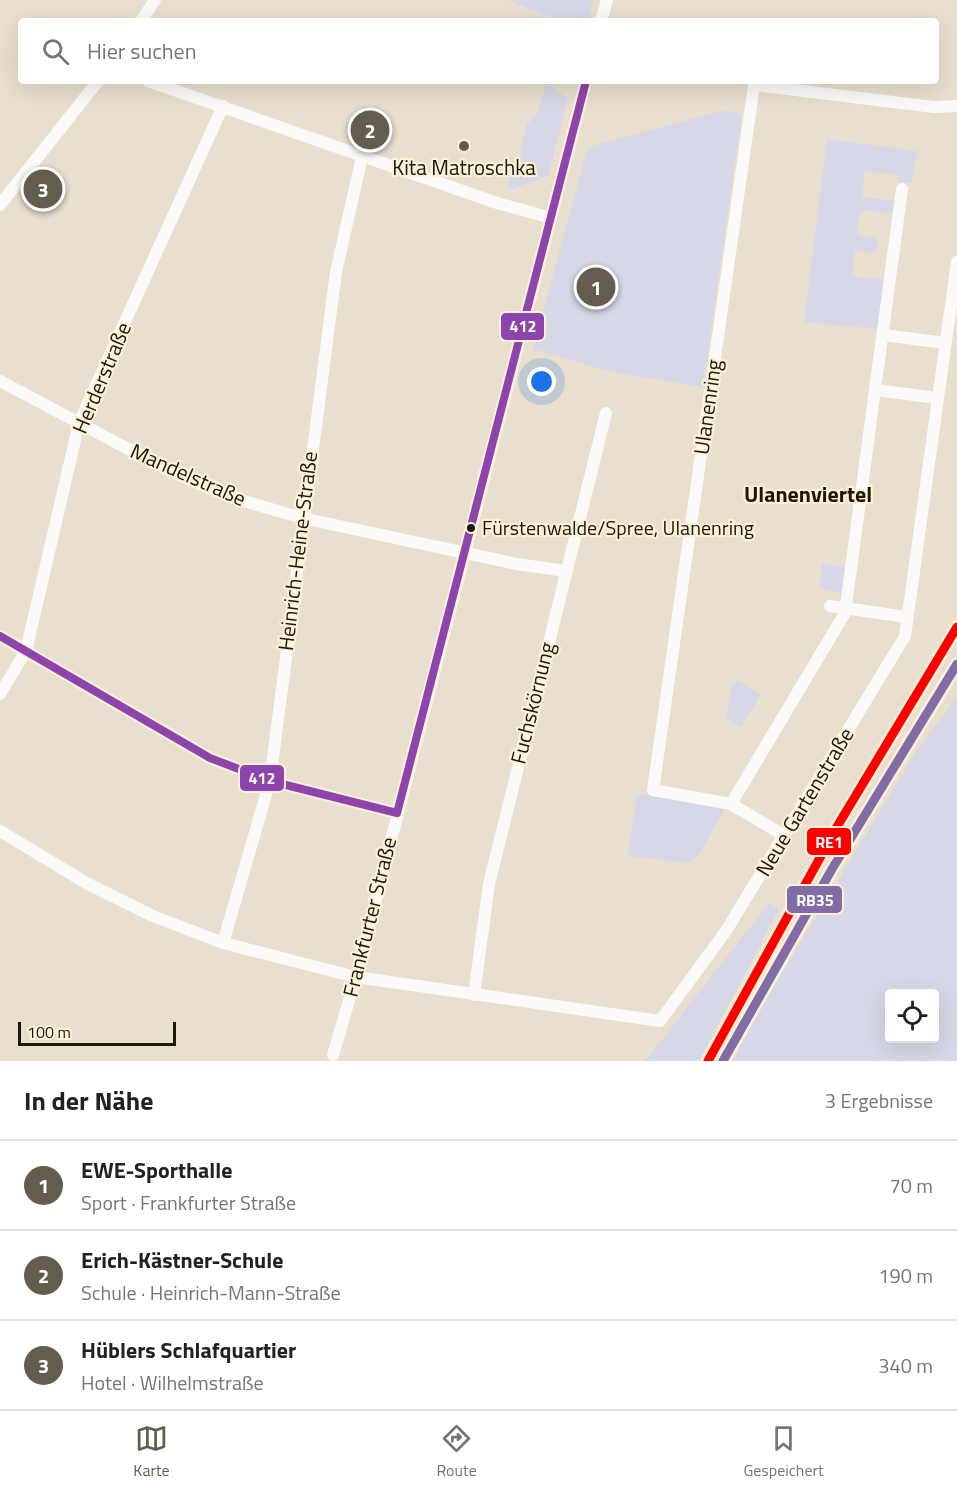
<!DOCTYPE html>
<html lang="de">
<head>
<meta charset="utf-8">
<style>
  body { margin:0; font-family:"Titillium Web",sans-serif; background:#f2f2f2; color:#202124 }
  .controls { position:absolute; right:18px; bottom:18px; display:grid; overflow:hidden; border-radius:6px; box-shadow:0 6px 24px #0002 }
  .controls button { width:54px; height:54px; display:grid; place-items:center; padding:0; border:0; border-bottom:2px solid #e0e0e0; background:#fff; color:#202124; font:30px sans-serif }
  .scale { position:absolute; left:18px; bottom:15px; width:158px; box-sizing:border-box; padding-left:6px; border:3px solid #1c170b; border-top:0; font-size:16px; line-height:21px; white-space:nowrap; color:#1c170b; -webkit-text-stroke:4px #fdf1d7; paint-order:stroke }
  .you { position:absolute; left:542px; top:382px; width:21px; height:21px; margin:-15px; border:4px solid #fff; border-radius:50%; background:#1a73e8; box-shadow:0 0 0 9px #1a73e833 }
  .badge { display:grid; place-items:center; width:39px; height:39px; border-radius:50%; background:#635d4f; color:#fff; font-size:20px; font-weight:700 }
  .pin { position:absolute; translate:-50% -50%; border:3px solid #fff; box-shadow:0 2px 6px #0006 }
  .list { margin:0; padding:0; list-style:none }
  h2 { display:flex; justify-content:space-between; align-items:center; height:78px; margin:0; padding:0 24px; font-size:26px }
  h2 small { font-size:20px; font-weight:400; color:#757577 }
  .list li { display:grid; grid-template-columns:39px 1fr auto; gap:18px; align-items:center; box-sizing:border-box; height:90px; padding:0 24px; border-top:2px solid #e0e0e0 }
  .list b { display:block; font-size:22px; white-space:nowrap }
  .list p { margin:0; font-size:20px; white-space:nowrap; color:#757577 }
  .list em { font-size:20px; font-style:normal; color:#757577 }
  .icon { flex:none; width:33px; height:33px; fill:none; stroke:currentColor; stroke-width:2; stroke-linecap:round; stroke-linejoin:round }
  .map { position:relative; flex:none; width:957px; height:1061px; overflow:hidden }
  .search { position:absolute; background:#fff; box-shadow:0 6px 24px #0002; left:18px; right:18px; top:18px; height:66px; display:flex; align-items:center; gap:15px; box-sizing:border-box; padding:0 21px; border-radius:6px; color:#757577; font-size:22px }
  .sheet { height:348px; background:#fff }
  nav { display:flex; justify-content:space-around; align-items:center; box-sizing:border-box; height:84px; border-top:2px solid #e0e0e0; background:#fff; font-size:16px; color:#757577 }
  nav a { display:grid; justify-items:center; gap:3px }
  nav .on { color:#635d4f }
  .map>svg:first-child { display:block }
</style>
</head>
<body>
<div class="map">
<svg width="957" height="1061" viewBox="0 0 957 1061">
  <rect width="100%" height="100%" fill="#e8dfce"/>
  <g fill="#d6d8e7" fill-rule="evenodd">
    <path d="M507 0H594L588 21H562Z"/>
    <path d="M547 83 568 99 548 176 507 191 513 162 519 159 526 126 537 113Z"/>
    <path d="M721 111 742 113 703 387 612 372 536 350 532 352 588 147Z"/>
    <path d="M827 139 917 151 912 183 898 182V175L865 171 862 197 896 201 894 214 860 210 857 235 877 238 876 253 855 251 852 276 885 280 878 329 804 322Z"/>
    <path d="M822 564 846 567 842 593 819 589Z"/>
    <path d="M738 681 761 694 741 727 726 719 732 685Z"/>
    <path d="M957 697V1061H733L754 1019 917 750ZM890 994H934V1038H890Z"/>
    <path d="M637 794 726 807 698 856 690 863 628 856Z"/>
    <path d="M769 903 779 909 699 1061H645Z"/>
  </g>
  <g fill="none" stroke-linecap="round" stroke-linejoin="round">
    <g stroke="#fcfaf8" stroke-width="12">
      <path d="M141 21 155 0"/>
      <path d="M601 21 607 0"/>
      <path d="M148 81 497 203 551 218"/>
      <path d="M0 205 98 81"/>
      <path d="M883 335 945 343"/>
      <path d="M0 381 166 469 227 496 302 518 517 564 565 571"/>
      <path d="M875 390 937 398"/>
      <path d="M830 606 907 617"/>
      <path d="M0 636 210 758 270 781 397 813"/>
      <path d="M0 694 26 651 79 423 223 106"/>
      <path d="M731 804 845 613 902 189"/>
      <path d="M0 831 88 884 153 916 223 943 356 977 660 1021 726 931 905 636 957 262"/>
      <path d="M785 836 731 804 653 790 754 85 934 107 957 106"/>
      <path d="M223 943 270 781 336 272 362 157"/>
      <path d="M474 995 489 884 606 413"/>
      <path d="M333 1055 356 977 586 81"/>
    </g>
    <defs>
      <path id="bus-1" d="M0 636 210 758 270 781 397 813 586 81"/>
    </defs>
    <use href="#bus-1" stroke="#fdf1d7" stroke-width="12"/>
    <use href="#bus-1" stroke="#8e44ad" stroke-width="8"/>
    <defs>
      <path id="rail-1" d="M708 1061 838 825 957 627"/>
      <path id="rail-2" d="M723 1061 832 869 957 664"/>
    </defs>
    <use href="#rail-1" stroke="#fdf1d7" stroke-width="14"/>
    <use href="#rail-2" stroke="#fdf1d7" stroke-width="14"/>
    <use href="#rail-1" stroke="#f00" stroke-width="9"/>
    <use href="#rail-2" stroke="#816da6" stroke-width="9"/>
  </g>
  <circle fill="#635d4f" stroke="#fdf1d7" stroke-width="2" cx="464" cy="146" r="6"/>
  <circle fill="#1c170b" stroke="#fdf1d7" stroke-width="2" cx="471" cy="528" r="5"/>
  <g text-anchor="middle" stroke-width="4.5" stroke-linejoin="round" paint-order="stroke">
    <g font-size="20" fill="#1c170b" stroke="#fdf1d7" text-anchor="start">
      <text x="482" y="535">Fürstenwalde/Spree, Ulanenring</text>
    </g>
    <g font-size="21" fill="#1c170b" stroke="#fdf1d7">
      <text x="464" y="175">Kita Matroschka</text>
    </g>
    <g font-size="21" fill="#1c170b" stroke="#fdf1d7">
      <text transform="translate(102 378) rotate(-67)" y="7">Herderstraße</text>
      <text transform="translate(708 407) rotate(-82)" y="7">Ulanenring</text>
      <text transform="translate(188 475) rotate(24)" y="7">Mandelstraße</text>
      <text transform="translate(298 551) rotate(-83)" y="7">Heinrich-Heine-Straße</text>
      <text transform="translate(533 703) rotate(-76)" y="7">Fuchskörnung</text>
      <text transform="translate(805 802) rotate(-59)" y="7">Neue Gartenstraße</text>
      <text transform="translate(370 917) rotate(-76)" y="7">Frankfurter Straße</text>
    </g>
    <g font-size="22" font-weight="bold" fill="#1c170b" stroke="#fdf1d7">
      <text x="808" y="502">Ulanenviertel</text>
    </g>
  </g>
  <g stroke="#fdf1d7" stroke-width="2">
    <rect x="500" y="312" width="45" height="29" rx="6" fill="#8e44ad"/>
    <rect x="239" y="764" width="46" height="28" rx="6" fill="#8e44ad"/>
    <rect x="806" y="827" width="46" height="29" rx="6" fill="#f00"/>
    <rect x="786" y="885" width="57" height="29" rx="6" fill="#816da6"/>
  </g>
  <g font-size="16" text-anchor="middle" font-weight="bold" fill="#fff">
    <text x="523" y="332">412</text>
    <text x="262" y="784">412</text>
    <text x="829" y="848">RE1</text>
    <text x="815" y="906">RB35</text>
  </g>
</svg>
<div class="controls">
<button><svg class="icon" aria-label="locate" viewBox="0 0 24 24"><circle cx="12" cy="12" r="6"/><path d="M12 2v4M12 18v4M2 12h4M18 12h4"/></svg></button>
</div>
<div class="scale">100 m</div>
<div class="you"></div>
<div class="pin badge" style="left:596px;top:287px">1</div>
<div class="pin badge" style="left:370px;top:130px">2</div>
<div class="pin badge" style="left:43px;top:189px">3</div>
<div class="search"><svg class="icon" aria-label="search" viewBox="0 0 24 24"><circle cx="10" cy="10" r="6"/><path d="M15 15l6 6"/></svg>Hier suchen</div>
</div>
<section class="sheet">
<h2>In der Nähe<small>3 Ergebnisse</small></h2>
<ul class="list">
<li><span class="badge">1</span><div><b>EWE-Sporthalle</b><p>Sport · Frankfurter Straße</p></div><em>70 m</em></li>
<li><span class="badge">2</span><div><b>Erich-Kästner-Schule</b><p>Schule · Heinrich-Mann-Straße</p></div><em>190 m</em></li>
<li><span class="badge">3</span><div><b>Hüblers Schlafquartier</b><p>Hotel · Wilhelmstraße</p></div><em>340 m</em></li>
</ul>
</section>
<nav>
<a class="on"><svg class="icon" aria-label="map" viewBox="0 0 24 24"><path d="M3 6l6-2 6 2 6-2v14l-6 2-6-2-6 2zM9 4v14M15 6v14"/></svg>Karte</a>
<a><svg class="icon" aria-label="directions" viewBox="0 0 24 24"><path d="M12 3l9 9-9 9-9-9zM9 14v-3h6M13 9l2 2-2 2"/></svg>Route</a>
<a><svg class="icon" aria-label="saved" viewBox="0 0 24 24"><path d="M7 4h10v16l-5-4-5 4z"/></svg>Gespeichert</a>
</nav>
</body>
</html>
